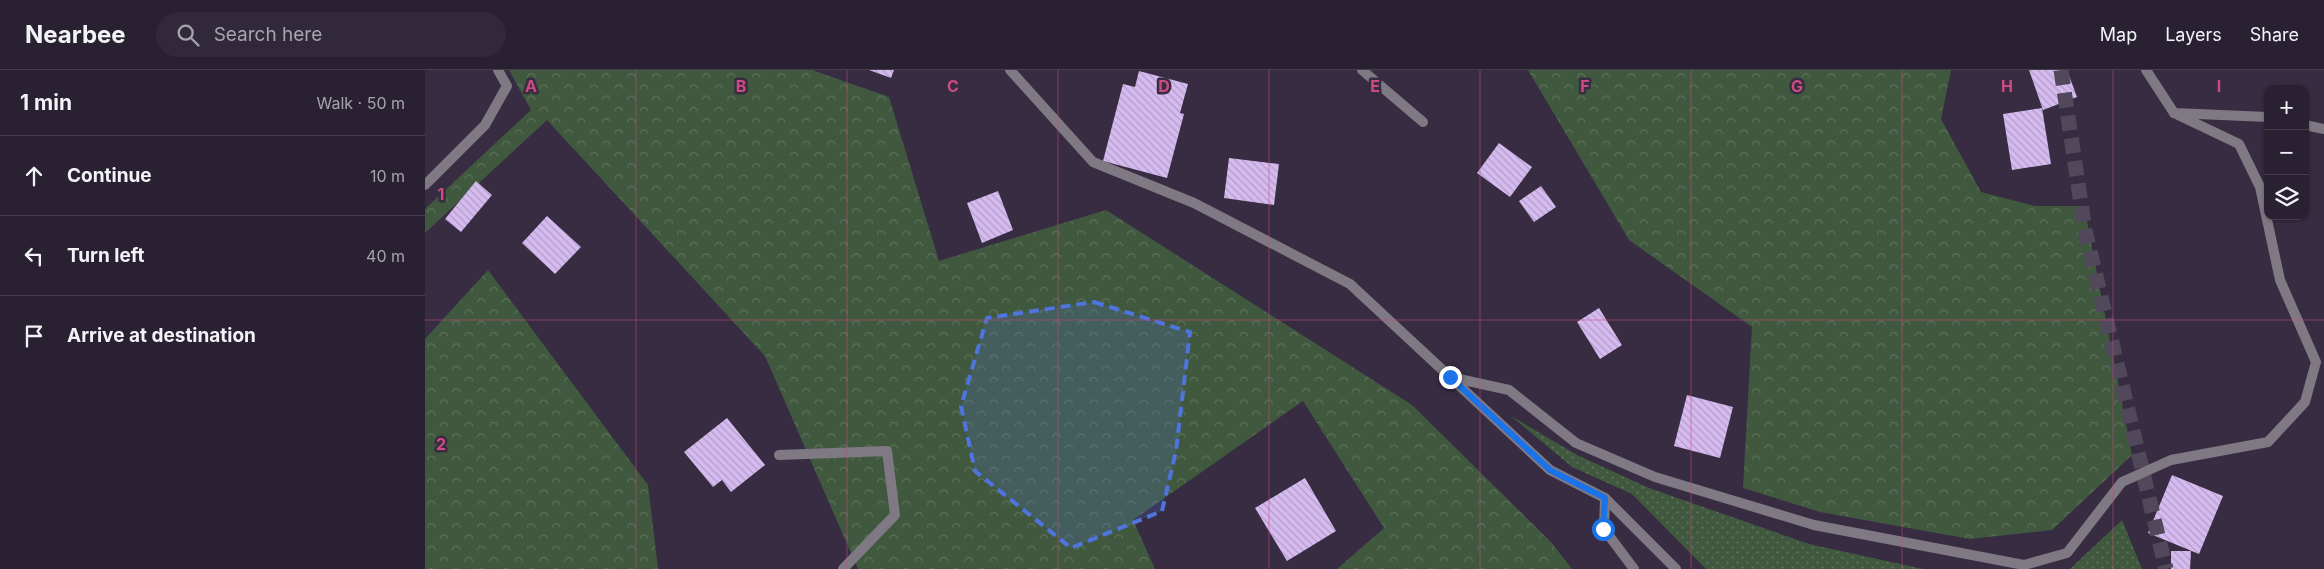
<!DOCTYPE html>
<html lang="en">
<head>
<meta charset="utf-8">
<style>
  body { margin:0; font-family:Inter,sans-serif; background:#31293a; color:#f1f3f6 }
  .controls { position:absolute; right:15px; top:15px; display:grid; overflow:hidden; border-radius:10px; box-shadow:0 1px 4px #0004 }
  .controls button { width:45px; height:45px; display:grid; place-items:center; padding:0; border:0; border-bottom:1px solid #453e4d; background:#292132; color:#f1f3f6; font:25px sans-serif }
  .stop { position:absolute; width:15px; height:15px; margin:-11px; border:4px solid #1a73e8; border-radius:50%; background:#fff }
  .stop.end { background:#1a73e8; border-color:#fff; box-shadow:0 1px 5px #0008 }
  .list { margin:0; padding:0; list-style:none }
  h2 { display:flex; justify-content:space-between; align-items:center; height:65px; margin:0; padding:0 20px; font-size:21px }
  h2 small { font-size:16px; font-weight:400; color:#a5a3ac }
  .list li { display:grid; grid-template-columns:32px 1fr auto; gap:15px; align-items:center; box-sizing:border-box; height:80px; padding:0 20px; border-top:1px solid #453e4d }
  .list b { display:block; font-size:19px; white-space:nowrap }
  .list em { font-size:16px; font-style:normal; color:#a5a3ac }
  .icon { flex:none; width:28px; height:28px; fill:none; stroke:currentColor; stroke-width:2; stroke-linecap:round; stroke-linejoin:round }
  .map { position:relative; flex:none; width:1899px; height:499px; overflow:hidden }
  header { display:flex; align-items:center; gap:30px; box-sizing:border-box; height:70px; padding:0 25px; background:#292132; border-bottom:1px solid #453e4d }
  header strong { font-size:24px }
  nav { display:flex; gap:28px; margin-inline-start:auto; font-size:18px }
  .search { width:350px; height:45px; background:#31293a; display:flex; align-items:center; gap:12px; box-sizing:border-box; padding:0 18px; border-radius:28px; color:#a5a3ac; font-size:19px }
  main { display:flex }
  aside { flex:1; background:#292132 }
  .map>svg:first-child { display:block }
</style>
</head>
<body>
<header>
<strong>Nearbee</strong>
<div class="search"><svg class="icon" aria-label="search" viewBox="0 0 24 24"><circle cx="10" cy="10" r="6"/><path d="M15 15l6 6"/></svg>Search here</div>
<nav><a>Map</a><a>Layers</a><a>Share</a></nav>
</header>
<main>
<aside>
<h2>1 min<small>Walk · 50 m</small></h2>
<ul class="list">
<li><svg class="icon" aria-label="ahead" viewBox="0 0 24 24"><path d="M12 20V5M6 11l6-6 6 6"/></svg><div><b>Continue</b></div><em>10 m</em></li>
<li><svg class="icon" aria-label="left" viewBox="0 0 24 24"><path d="M17 20v-9H6M10 6l-5 5 5 5"/></svg><div><b>Turn left</b></div><em>40 m</em></li>
<li><svg class="icon" aria-label="arrive" viewBox="0 0 24 24"><path d="M6 21V4h12l-3 4 3 4H6"/></svg><div><b>Arrive at destination</b></div></li>
</ul>
</aside>
<div class="map">
<svg width="1899" height="499" viewBox="0 0 1899 499">
  <defs>
    <pattern id="grass-dots" width="8" height="8" patternUnits="userSpaceOnUse" patternTransform="scale(1.25)"><rect width="8" height="8" fill="#40593e"/><path d="M2 2h.1M6 6h.1" fill="none" stroke="#5c715a" stroke-width="1.8" stroke-linecap="round"/></pattern>
    <pattern id="forest-crowns" width="20" height="18" patternUnits="userSpaceOnUse" patternTransform="scale(1.25)"><rect width="20" height="18" fill="#40593e"/><path d="M2 6a3 3 0 1 1 6 0M12 15a3 3 0 1 1 6 0" fill="none" stroke="#5c715a"/></pattern>
    <pattern id="building-back-hatch" width="6" height="6" patternUnits="userSpaceOnUse" patternTransform="scale(1.25)"><rect width="6" height="6" fill="#d6bbf0"/><path d="M-1 5l2 2M0 0l6 6M5-1l2 2" fill="none" stroke="#b29dc6"/></pattern>
  </defs>
  <rect width="100%" height="100%" fill="#372c42"/>
  <g fill="url(#grass-dots)">
    <path d="M1086 346 1152 385 1224 418 1384 474 1498 499H1281L1207 424 1147 397Z"/>
    <path d="M1697 450 1717 499H1645Z"/>
  </g>
  <g fill="url(#forest-crowns)">
    <path d="M84 0H387L464 27 514 191 681 140 987 335 1126 472 1147 499H912L959 458 878 331 708 450 730 499H433L340 286 122 50 0 163V139L106 40Z"/>
    <path d="M1103 0H1526L1516 49 1556 122 1610 136H1659L1707 385 1627 460 1545 469 1395 442 1318 418 1327 257 1204 170Z"/>
    <path d="M63 200 223 415 233 499H0V269Z"/>
  </g>
  <g fill="url(#building-back-hatch)">
    <path d="M444 0H469L466 8Z"/>
    <path d="M1604 0H1642L1652 27 1618 40Z"/>
    <path d="M714 1 763 14 755 43 759 44 742 108 678 91 698 14 710 17Z"/>
    <path d="M1617 38 1626 94 1587 100 1578 44Z"/>
    <path d="M1074 73 1107 97 1085 127 1052 103Z"/>
    <path d="M804 88 854 94 849 135 799 128Z"/>
    <path d="M51 111 67 125 36 162 20 149Z"/>
    <path d="M1116 116 1131 137 1109 152 1094 131Z"/>
    <path d="M573 121 588 160 557 173 542 133Z"/>
    <path d="M122 146 156 177 130 204 97 173Z"/>
    <path d="M1174 238 1197 275 1175 289 1152 252Z"/>
    <path d="M1262 325 1308 337 1295 388 1249 376Z"/>
    <path d="M302 348 340 395 306 422 297 410 288 417 259 382Z"/>
    <path d="M1747 405 1798 426 1774 484 1723 463Z"/>
    <path d="M880 408 911 461 862 491 830 438Z"/>
    <path d="M1746 481H1766L1765 499H1746Z"/>
  </g>
  <g fill="none" stroke-linecap="round" stroke-linejoin="round">
    <path stroke="#52485c" stroke-width="15" stroke-dasharray="15 8" stroke-linecap="butt" d="M1636 0 1660 160 1741 499"/>
    <g stroke="#7f7984" stroke-width="10">
      <path d="M1721 0 1749 43 1843 47"/>
      <path d="M1880 55 1899 59"/>
      <path d="M354 385 462 381 470 445 418 499"/>
    </g>
    <g stroke="#7f7984" stroke-width="10">
      <path d="M585 0 668 92 769 133 925 214 1125 400 1180 428 1251 499"/>
      <path d="M937 0 998 52"/>
      <path d="M0 115 60 55 82 16 73 0"/>
      <path d="M1025 307 1084 320 1151 373 1230 407 1389 455 1599 495 1642 483 1697 412 1746 390 1843 372 1880 332 1891 292 1855 210 1835 117 1814 74 1749 43"/>
      <path d="M1180 428 1179 459 1209 499"/>
    </g>
  </g>
  <g fill="none" stroke-linecap="round" stroke-linejoin="round">
    <path stroke="#1a73e8" stroke-width="6" d="M1025 307 1125 400 1180 428 1178 459"/>
  </g>
  <path fill="#5074de" fill-opacity="0.2" stroke="#5074de" stroke-width="4" stroke-dasharray="10 6" stroke-linejoin="round" d="M669 232 765 262 751 381 737 441 646 478 550 401 536 336 562 248Z"/>
  <path fill="none" stroke="#cc4b81" stroke-width="1" stroke-opacity="0.55" d="M211 0V499M422 0V499M633 0V499M844 0V499M1055 0V499M1266 0V499M1477 0V499M1688 0V499M0 250H1899"/>
  <g font-size="16" text-anchor="middle" font-weight="bold" fill="#cc4b81" stroke="#372c42" stroke-width="5" stroke-linejoin="round" paint-order="stroke">
    <text x="106" y="22">A</text>
    <text x="316" y="22">B</text>
    <text x="528" y="22">C</text>
    <text x="739" y="22">D</text>
    <text x="950" y="22">E</text>
    <text x="1160" y="22">F</text>
    <text x="1372" y="22">G</text>
    <text x="1582" y="22">H</text>
    <text x="1794" y="22">I</text>
    <text x="16" y="130">1</text>
    <text x="16" y="380">2</text>
  </g>
</svg>
<div class="controls">
<button>+</button>
<button>−</button>
<button><svg class="icon" aria-label="layers" viewBox="0 0 24 24"><path d="M12 4l9 5-9 5-9-5zM3 14l9 5 9-5"/></svg></button>
</div>
<div class="stop" style="left:1178px;top:459px"></div>
<div class="stop end" style="left:1025px;top:307px"></div>
</div>
</main>
</body>
</html>
